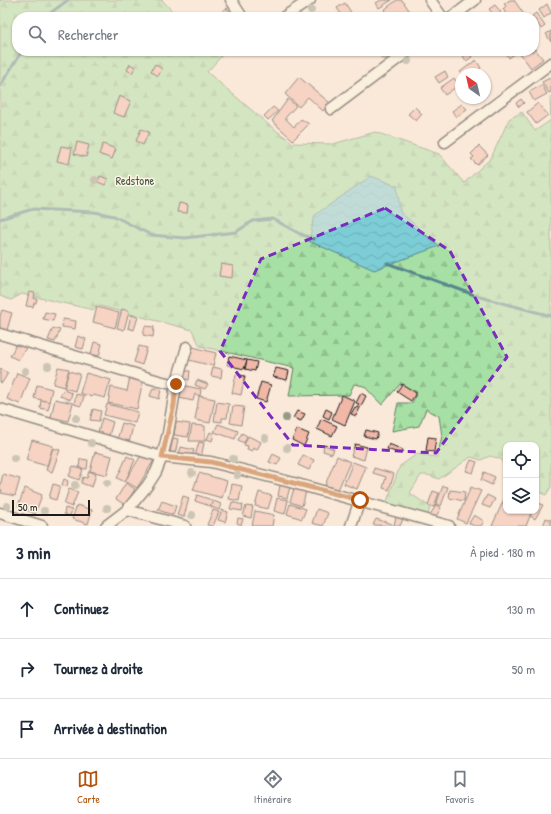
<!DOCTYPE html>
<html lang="fr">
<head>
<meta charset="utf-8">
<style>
  body { margin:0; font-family:"Patrick Hand",sans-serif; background:#f2f2f3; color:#1f2937 }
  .controls { position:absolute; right:12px; bottom:12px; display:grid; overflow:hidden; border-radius:8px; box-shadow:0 1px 3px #0004 }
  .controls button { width:36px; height:36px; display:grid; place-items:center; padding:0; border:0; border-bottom:1px solid #e0e1e3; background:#fff; color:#1f2937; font:20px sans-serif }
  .compass { position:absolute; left:455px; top:68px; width:36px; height:36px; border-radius:50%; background:#fff; box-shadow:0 1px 3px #0004; rotate:326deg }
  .scale { position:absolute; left:12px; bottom:10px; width:78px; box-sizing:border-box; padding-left:4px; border:2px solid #1c1c1c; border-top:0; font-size:11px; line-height:14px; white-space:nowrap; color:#1c1c1c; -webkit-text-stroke:3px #fcf5e5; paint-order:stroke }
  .stop { position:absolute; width:12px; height:12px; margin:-9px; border:3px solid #b45309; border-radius:50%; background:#fff }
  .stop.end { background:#b45309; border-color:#fff; box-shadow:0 1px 4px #0008 }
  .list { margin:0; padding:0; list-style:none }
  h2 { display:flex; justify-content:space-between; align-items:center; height:52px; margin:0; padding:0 16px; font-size:17px }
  h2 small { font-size:13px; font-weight:400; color:#747a83 }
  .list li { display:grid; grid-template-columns:26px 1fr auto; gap:12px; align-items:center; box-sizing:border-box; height:60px; padding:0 16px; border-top:1px solid #e0e1e3 }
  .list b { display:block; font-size:15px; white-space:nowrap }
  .list em { font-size:13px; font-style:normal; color:#747a83 }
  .icon { flex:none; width:22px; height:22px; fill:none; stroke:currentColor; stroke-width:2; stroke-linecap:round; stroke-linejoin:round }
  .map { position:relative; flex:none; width:551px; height:526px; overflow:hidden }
  .search { position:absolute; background:#fff; box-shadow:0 1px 3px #0004; left:12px; right:12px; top:12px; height:44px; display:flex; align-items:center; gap:10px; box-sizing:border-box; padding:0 14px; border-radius:16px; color:#747a83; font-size:15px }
  .sheet { height:232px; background:#fff }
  nav { display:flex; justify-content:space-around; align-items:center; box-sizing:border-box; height:56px; border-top:1px solid #e0e1e3; background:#fff; font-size:11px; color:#747a83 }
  nav a { display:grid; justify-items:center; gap:2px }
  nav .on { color:#b45309 }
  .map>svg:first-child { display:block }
</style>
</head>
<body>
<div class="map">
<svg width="551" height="526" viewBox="0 0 551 526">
  <defs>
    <pattern id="forest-firs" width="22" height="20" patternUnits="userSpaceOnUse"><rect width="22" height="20" fill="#a7e0a5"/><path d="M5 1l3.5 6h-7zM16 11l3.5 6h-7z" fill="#8fc08d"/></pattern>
    <pattern id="water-waves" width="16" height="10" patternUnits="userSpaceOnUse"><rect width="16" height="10" fill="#7ccdd6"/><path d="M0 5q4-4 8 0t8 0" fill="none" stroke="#6bafb7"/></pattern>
  </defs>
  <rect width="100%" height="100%" fill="#fae9d9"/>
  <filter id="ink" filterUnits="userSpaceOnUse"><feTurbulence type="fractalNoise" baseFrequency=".025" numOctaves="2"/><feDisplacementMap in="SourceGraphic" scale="8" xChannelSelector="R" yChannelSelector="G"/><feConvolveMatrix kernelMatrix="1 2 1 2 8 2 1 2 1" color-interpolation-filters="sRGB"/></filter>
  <g filter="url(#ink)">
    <path fill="url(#forest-firs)" stroke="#627e60" d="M0 0H162L178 17H17V51H226L207 72 269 125 293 143 333 144 375 132 439 154 464 183 491 158 509 119 522 112 535 131 551 120 550 97 551 96V487L546 495 536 490V445H506V471L501 459 490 456 481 460 471 457 439 479 428 475H421L410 493 430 507 427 519 395 509 387 501 400 466 417 454 437 457 442 436 439 416 426 409 419 426 392 431 398 403H412L417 392 400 384 382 405 364 386 354 384 349 395 289 396 294 368 200 346 192 330 96 305 94 310 22 294 11 300 0 296Z"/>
    <path fill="url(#water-waves)" stroke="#56868c" d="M371 176 397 186 400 212 439 246 374 270 309 241 315 215Z"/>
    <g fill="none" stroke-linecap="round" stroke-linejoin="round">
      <g stroke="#56868c" stroke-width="3">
        <path d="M45 17 68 0"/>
        <path d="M0 86 22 51"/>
        <path d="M0 219 33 209 94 212 114 216 151 235 185 238 236 232 253 221 273 219 300 234 314 239"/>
        <path d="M387 263 480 297 551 316"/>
      </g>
    </g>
    <g fill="#f1b8a8" stroke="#1c1c1c">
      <path d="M381 0H392L379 8 376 3Z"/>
      <path d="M397 0H402L409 10 400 17H389L384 10Z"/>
      <path d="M510 0H514L525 16 523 17H508L503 9 506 6 504 4Z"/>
      <path d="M345 3 354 17H343L337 8Z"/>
      <path d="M547 4 551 13 544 18 539 10Z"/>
      <path d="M495 5 501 12 495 17 489 9Z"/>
      <path d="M227 8 232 15 229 17H214Z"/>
      <path d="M536 13 545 26 541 29 534 17 532 16Z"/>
      <path d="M551 31V42L546 34Z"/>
      <path d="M534 48 543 59 531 68 519 52 520 51H534Z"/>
      <path d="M463 51H468L472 57 466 61 461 52Z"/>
      <path d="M504 51H515L516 53 509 58Z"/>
      <path d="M476 60 481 68 474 74H462L460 72Z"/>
      <path d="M130 64 135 67 132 73 127 70Z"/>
      <path d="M155 64 162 69 158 76 151 71Z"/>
      <path d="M445 71 448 77 439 83 435 77Z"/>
      <path d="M299 77 330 103 323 111 308 97 299 107 285 94Z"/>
      <path d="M454 78 459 85 445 95 440 88Z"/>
      <path d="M550 78 551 80V92L549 93 542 82Z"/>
      <path d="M542 85 547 94 534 101 529 92Z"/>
      <path d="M119 96 131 101 124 117 113 113Z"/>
      <path d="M288 99 296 106 285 118 294 127 301 119 309 124 293 140 272 121Z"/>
      <path d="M521 99 524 103 519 107 516 103Z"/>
      <path d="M538 103 548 115 536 124 527 112Z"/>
      <path d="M462 104 467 109 456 117 452 111Z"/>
      <path d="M273 107 278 111 268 120 264 116Z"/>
      <path d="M415 107 422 114 416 121 408 114Z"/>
      <path d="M141 129 149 132 143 145 136 141Z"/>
      <path d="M77 142 89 145 86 157 74 154Z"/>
      <path d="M103 144 116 149 112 159 99 154Z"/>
      <path d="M61 146 72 148 69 164 57 161Z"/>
      <path d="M479 146 488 155 477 165 471 159 474 157 471 154Z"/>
      <path d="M100 176 108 179 105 185 98 182Z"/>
      <path d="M179 203 188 205 187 213 177 212Z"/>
      <path d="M221 264 233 266 232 278 219 276Z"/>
      <path d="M29 292 35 293 34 299H37L36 303H34L33 307 26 306Z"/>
      <path d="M97 307 119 313 115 328 93 322Z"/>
      <path d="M122 309 129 311 124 330 117 328Z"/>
      <path d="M2 310 12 313 7 330 0 328V316Z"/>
      <path d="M45 312 55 314 53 321 43 319Z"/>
      <path d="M131 315 138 317 134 330 128 328Z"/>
      <path d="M63 319 76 321 75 329 62 327Z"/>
      <path d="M145 326 154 327 153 337 143 335Z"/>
      <path d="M53 328 60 330 55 342 48 340Z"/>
      <path d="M78 336 86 339 83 349 75 347Z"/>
      <path d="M94 342 102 344 99 356 91 354Z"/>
      <path d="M17 343 26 348 18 360 10 356Z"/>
      <path d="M139 346 147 348 142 365 134 362Z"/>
      <path d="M193 347 216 353 213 366 189 360Z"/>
      <path d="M229 356 247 360 244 369 227 365Z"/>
      <path d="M247 360 257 362 255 371 245 369Z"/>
      <path d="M58 367 69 369 64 387 53 384Z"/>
      <path d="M213 367 222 369 221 378 211 376Z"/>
      <path d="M276 368 289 371 287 380 273 377Z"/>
      <path d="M0 369 8 373 2 383 0 382Z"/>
      <path d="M69 371 80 374 75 391 64 388Z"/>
      <path d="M185 371H190L189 380 184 379Z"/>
      <path d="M17 373 30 378 20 404 7 399Z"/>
      <path d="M86 373 111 380 105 398 93 395 92 397 80 393Z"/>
      <path d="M236 374 245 376 241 395 232 393Z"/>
      <path d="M130 377 143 380 137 409 108 403 111 387 127 391Z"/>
      <path d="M197 380 208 384 205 389 195 385Z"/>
      <path d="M261 382 271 385 266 402 256 399Z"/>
      <path d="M402 384 416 393 411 401 397 392Z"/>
      <path d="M37 385 52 389 49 402 34 398Z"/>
      <path d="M181 385 201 389 200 396 195 394 193 401 179 398Z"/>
      <path d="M153 388 161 390 159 399 150 396Z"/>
      <path d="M63 390 72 393 70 400 60 396Z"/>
      <path d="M361 393 366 396 356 416 351 414 355 407 357 408 359 404 356 403Z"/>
      <path d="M76 394 84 396 81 406 74 404Z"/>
      <path d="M342 395 355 401 345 425 332 419Z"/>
      <path d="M199 396 215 399 210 423 195 420Z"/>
      <path d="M55 399 73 403 68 421 51 417Z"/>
      <path d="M41 400 50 402 48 410 40 408Z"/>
      <path d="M217 402 229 404 227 418H222V422L214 421Z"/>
      <path d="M107 404 138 412 135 423 104 415Z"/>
      <path d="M233 406 244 407 241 425 230 423Z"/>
      <path d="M93 409 101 411 99 421 90 420Z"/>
      <path d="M326 409 332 412 329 419 323 416Z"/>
      <path d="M297 411 305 414 301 421 293 418Z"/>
      <path d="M102 418 113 422 108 439 97 436Z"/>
      <path d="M321 419 337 426 332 436 317 429Z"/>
      <path d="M176 422 190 424 188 437 174 435Z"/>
      <path d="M122 423 133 426 129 443 117 440Z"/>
      <path d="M218 424 238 431 235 439 214 432Z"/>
      <path d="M192 425 205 426V441H189Z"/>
      <path d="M297 429 309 434 304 446 292 440Z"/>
      <path d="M366 430 378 433 376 439 364 436Z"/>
      <path d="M210 432 214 434 212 441 207 439Z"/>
      <path d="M242 433 247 436 244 443 238 440Z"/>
      <path d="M248 436 261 442 257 450 253 448 252 451 247 449 248 446 244 445Z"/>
      <path d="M428 437 436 438 434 452 426 451Z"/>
      <path d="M173 438 178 439 175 455 170 453Z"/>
      <path d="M32 440 53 446 47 466 26 460Z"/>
      <path d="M199 442 204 443 201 458 195 456Z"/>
      <path d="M355 444 367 447 364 460 351 456Z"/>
      <path d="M389 444 403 450 401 454 387 449Z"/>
      <path d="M324 445 334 449 332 454 323 451Z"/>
      <path d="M181 447 194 450 192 457 179 454Z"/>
      <path d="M53 448 60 450 52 472 46 470Z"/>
      <path d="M95 452 112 456 107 475 90 471Z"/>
      <path d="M142 454 154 460 137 488 125 481Z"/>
      <path d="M273 454 281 458 277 465 269 462Z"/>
      <path d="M303 455 314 460 309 470 298 465Z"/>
      <path d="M127 456 135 460 125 482 117 478Z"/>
      <path d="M337 456 350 462 338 490 325 485Z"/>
      <path d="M80 459 88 460 87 469 79 468Z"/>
      <path d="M471 460 477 462 473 473 466 471Z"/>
      <path d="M353 462 366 467 357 489 344 484Z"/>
      <path d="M73 466 83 470 79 480 69 476Z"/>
      <path d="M374 468 394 474 389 490 383 488 386 477 373 473Z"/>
      <path d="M89 471 96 474 92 487 81 483 83 477 87 478Z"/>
      <path d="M484 472 495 477 492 485 481 480Z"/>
      <path d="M199 473 227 481 222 498 193 490Z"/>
      <path d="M3 474 20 479 15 496 1 493 2 490H0V486Z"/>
      <path d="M64 479 68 481 67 487 62 485Z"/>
      <path d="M126 483 135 489 125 505 116 499Z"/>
      <path d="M53 484 60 486 56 500 49 498Z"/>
      <path d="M232 484 242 486 239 501 229 499Z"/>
      <path d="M280 485 290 487 287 498 278 496Z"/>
      <path d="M295 485 307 488 302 506 290 502Z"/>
      <path d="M443 486 448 487 441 506 436 504Z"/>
      <path d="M471 487 481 491 466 523 457 519Z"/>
      <path d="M25 488 42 495 35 514 24 509V508L18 506Z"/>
      <path d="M69 489 78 492 72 507 64 504Z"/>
      <path d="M450 490 465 492 464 501 449 498Z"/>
      <path d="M433 491 439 493 434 507 428 505Z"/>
      <path d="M259 492 272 496 268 509 255 506Z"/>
      <path d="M197 495 212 500 210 506 195 501Z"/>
      <path d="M487 495 495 499 490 508 482 505Z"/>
      <path d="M183 496 189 498 184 517 177 515Z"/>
      <path d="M505 497H506V511H532L526 526H492Z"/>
      <path d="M277 498 288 500 285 514 274 511Z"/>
      <path d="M162 501 176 506 173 515 158 510Z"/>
      <path d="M214 501 221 504 219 510 211 507Z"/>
      <path d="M232 502 243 505 242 511 230 509Z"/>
      <path d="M537 502 543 505 535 519 530 516 533 511H536Z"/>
      <path d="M290 504 306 509 302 519 287 514Z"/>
      <path d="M77 505 92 510 88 524 72 519Z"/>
      <path d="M436 505 441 508 435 518 430 515Z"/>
      <path d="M246 506 253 507 251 518 243 516Z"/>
      <path d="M65 508 72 510 70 516 64 514Z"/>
      <path d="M317 509 328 513 323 526 312 523Z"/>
      <path d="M213 510 219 512 213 526H211L207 525Z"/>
      <path d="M222 510 228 512 225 522 218 520Z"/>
      <path d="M255 511 274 515 272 526H252Z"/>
      <path d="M474 515 484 521 481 526H474L469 523Z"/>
      <path d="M396 517 403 519 400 526 394 525Z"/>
      <path d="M238 518 243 519 241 525 237 523Z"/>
      <path d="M546 518 551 520V526H543Z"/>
      <path d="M376 519 392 524V526L373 525Z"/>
    </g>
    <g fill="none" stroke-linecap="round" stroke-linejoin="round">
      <defs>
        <g id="minor">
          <path d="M231 0 242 17"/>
          <path d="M430 0 442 17"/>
          <path d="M284 17 310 0"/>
          <path d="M452 17 475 0"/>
          <path d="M331 109 408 51"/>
          <path d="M445 142 551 63"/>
          <path d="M0 334 159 381 176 385"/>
          <path d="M0 409 162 457 211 462 290 482 449 526"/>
          <path d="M127 510 185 526"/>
          <path d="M0 513 42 526"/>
          <path d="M106 526 127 510 147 486 156 472 162 457 168 433 176 385 187 347"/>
          <path d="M351 526 360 500"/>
        </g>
      </defs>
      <use href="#minor" stroke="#1c1c1c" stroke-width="13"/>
      <use href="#minor" stroke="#fcf5e5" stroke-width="10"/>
    </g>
    <g fill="#979988">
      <circle cx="311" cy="10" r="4"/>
      <circle cx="384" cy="56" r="4"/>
      <circle cx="408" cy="61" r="4"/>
      <circle cx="95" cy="180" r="4"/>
      <circle cx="48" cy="366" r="4"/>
      <circle cx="25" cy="371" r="4"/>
      <circle cx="76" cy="418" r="4"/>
      <circle cx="286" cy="418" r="4"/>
      <circle cx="265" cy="438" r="4"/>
      <circle cx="91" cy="443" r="4"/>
      <circle cx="287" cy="448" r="4"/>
      <circle cx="14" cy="458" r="4"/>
      <circle cx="233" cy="459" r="4"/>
      <circle cx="192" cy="473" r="4"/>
      <circle cx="237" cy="475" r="4"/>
      <circle cx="107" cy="483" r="4"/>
      <circle cx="75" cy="485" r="4"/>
      <circle cx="7" cy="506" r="4"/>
      <circle cx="107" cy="508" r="4"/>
      <circle cx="44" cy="511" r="4"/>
      <circle cx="192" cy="515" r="4"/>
    </g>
  </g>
  <g fill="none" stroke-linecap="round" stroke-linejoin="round" filter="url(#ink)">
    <path stroke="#b45309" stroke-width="5" d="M176 384 174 405 162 457 211 462 360 500"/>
  </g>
  <path d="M0 0H551V526H0ZM385 208 450 251 507 357 436 453 293 445 220 351 261 259Z" fill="#fae9d9" fill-opacity=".55" fill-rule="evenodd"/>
  <path fill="none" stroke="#7b2cbf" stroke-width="3" stroke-dasharray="8 5" stroke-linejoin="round" d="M385 208 450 251 507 357 436 453 293 445 220 351 261 259Z"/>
  <g text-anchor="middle" stroke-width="3" stroke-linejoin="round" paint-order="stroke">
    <g font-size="12" fill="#465745" stroke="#fcf5e5">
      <text x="135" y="185">Redstone</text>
    </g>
  </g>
</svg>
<div class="controls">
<button><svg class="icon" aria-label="locate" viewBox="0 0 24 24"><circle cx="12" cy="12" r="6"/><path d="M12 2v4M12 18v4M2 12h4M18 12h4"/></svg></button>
<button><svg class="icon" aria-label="layers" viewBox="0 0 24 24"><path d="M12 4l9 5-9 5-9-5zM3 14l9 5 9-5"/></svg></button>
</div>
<svg class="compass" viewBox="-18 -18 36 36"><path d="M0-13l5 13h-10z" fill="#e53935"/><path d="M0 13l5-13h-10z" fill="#747a83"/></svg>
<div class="scale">50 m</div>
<div class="stop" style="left:360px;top:500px"></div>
<div class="stop end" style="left:176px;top:384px"></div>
<div class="search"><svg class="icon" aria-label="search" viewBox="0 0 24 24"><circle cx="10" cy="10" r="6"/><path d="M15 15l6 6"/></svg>Rechercher</div>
</div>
<section class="sheet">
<h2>3 min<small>À pied · 180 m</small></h2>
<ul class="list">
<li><svg class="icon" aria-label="ahead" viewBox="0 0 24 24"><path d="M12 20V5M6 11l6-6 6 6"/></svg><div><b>Continuez</b></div><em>130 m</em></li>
<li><svg class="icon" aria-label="right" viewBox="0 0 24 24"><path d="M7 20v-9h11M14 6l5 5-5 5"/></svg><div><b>Tournez à droite</b></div><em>50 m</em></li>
<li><svg class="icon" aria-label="arrive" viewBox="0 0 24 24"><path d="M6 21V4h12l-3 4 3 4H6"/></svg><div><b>Arrivée à destination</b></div></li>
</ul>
</section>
<nav>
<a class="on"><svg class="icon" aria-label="map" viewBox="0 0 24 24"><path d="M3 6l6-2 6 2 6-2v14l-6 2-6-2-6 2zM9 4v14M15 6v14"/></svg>Carte</a>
<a><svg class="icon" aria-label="directions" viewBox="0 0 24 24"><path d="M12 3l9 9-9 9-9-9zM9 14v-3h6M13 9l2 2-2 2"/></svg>Itinéraire</a>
<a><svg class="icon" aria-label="saved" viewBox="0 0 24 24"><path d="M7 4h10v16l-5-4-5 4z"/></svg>Favoris</a>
</nav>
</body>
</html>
